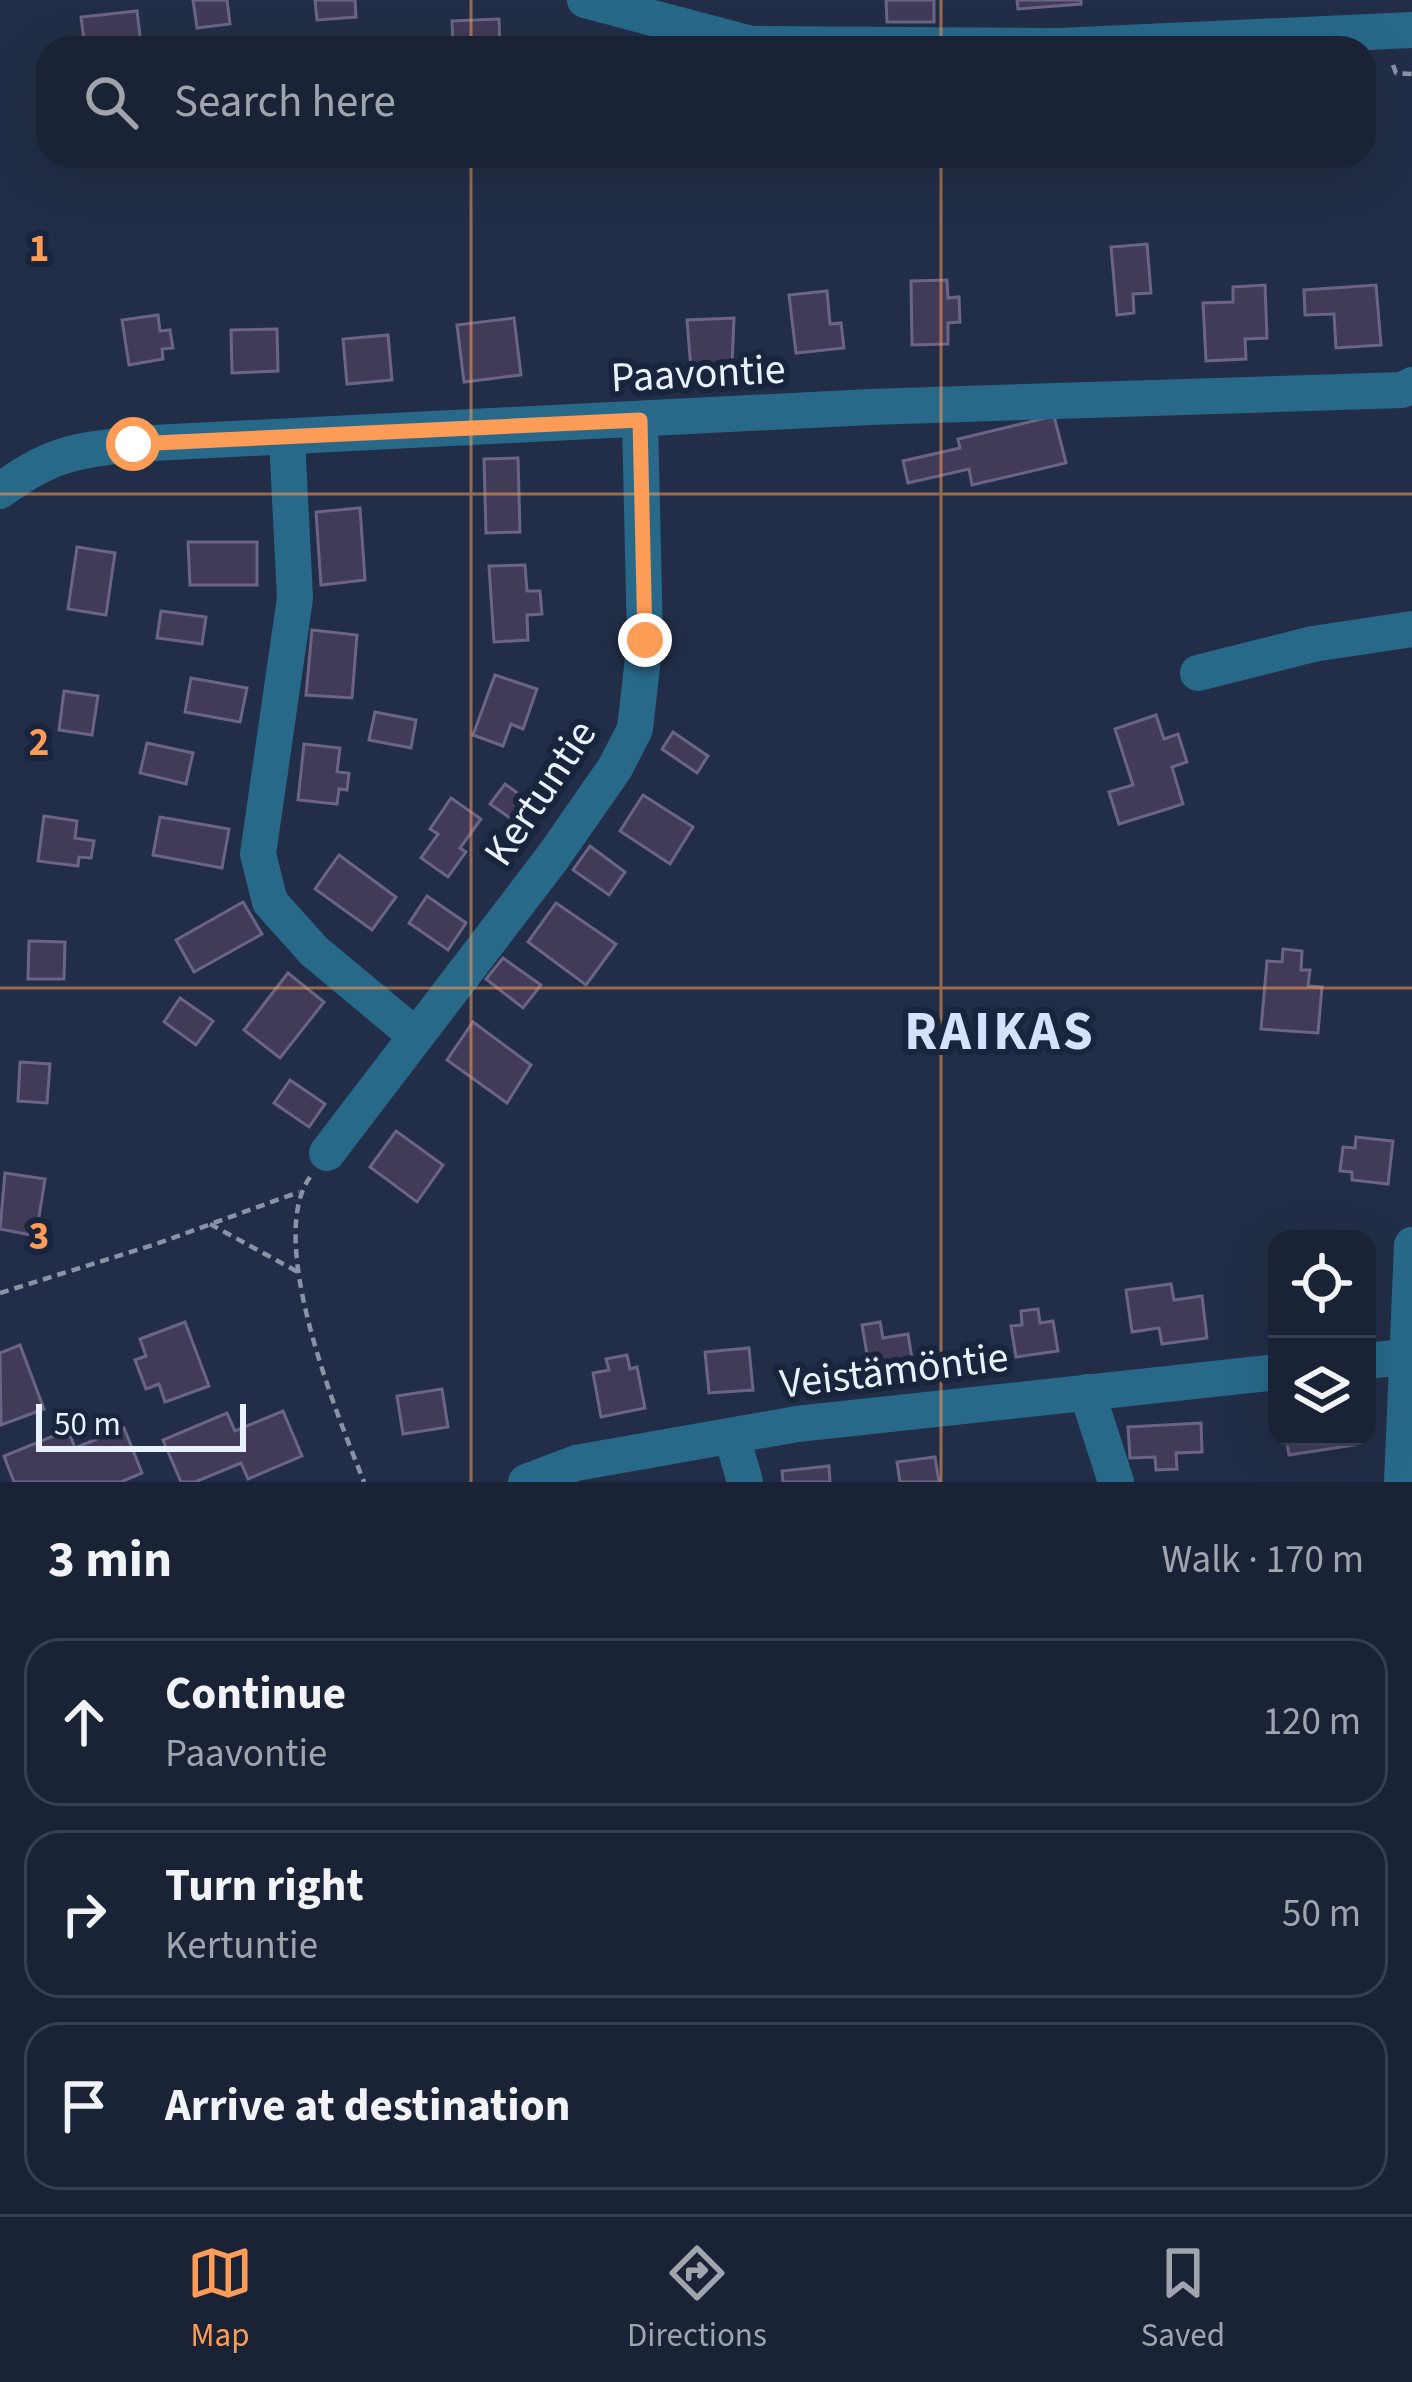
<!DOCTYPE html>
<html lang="en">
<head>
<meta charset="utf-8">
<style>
  body { margin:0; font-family:"Source Sans 3",sans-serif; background:#272f41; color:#f1f3f6 }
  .controls { position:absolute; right:36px; bottom:36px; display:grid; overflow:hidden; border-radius:24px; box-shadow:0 12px 48px #0002 }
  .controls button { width:108px; height:108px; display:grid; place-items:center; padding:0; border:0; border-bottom:3px solid #383f50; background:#1a2235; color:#f1f3f6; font:60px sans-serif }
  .scale { position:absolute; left:36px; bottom:30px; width:210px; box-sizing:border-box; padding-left:12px; border:6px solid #eaf1fe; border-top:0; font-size:33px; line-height:42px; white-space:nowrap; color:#eaf1fe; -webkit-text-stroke:9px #19243d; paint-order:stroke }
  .stop { position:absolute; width:36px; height:36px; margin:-27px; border:9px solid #fd9c56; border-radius:50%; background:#fff }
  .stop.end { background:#fd9c56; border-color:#fff; box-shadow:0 3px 12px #0008 }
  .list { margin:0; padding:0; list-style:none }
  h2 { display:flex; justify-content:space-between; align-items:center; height:156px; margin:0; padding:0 48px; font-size:51px }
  h2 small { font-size:39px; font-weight:400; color:#9fa4ad }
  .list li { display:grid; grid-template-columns:78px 1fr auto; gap:36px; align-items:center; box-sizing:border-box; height:168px; margin:0 24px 24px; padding:0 24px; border:3px solid #383f50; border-radius:36px }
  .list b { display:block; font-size:45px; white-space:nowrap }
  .list p { margin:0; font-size:39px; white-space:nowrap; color:#9fa4ad }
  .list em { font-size:39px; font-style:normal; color:#9fa4ad }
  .icon { flex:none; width:66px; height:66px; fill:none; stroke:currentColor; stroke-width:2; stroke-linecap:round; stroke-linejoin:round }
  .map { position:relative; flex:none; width:1412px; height:1482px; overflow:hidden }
  .search { position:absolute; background:#1a2235; box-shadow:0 12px 48px #0002; left:36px; right:36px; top:36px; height:132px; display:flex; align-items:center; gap:30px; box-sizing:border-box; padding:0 42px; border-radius:36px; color:#9fa4ad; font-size:45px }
  .sheet { height:732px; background:#1a2235 }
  nav { display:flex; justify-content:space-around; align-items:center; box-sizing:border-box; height:168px; border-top:3px solid #383f50; background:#1a2235; font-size:33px; color:#9fa4ad }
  nav a { display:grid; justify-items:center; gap:6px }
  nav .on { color:#fd9c56 }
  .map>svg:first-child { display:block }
</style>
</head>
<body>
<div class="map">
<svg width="1412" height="1482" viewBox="0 0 1412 1482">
  <rect width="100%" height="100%" fill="#222e47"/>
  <g fill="#423b58" stroke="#6b6484" stroke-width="3">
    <path d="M193 0H227L230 24 197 28Z"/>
    <path d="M315 0H355L356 17 317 20Z"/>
    <path d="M886 0H934V22H887Z"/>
    <path d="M1017 0H1081V4L1018 9Z"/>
    <path d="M137 11 141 44 85 48 81 17Z"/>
    <path d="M499 19 500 48H453L452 21Z"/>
    <path d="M1147 244 1151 293 1133 294 1134 313 1117 315 1111 247Z"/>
    <path d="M947 280 948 298 959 297 960 322 948 323V344L912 345 911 281Z"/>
    <path d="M1265 285 1267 338 1245 339 1246 359 1206 361 1203 303 1233 302V287Z"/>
    <path d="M1376 285 1381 345 1336 348 1334 314 1305 315 1304 290Z"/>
    <path d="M827 291 830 324 841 323 844 348 796 353 789 295Z"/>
    <path d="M158 315 160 331 170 330 173 348 162 349 163 359 129 365 122 320Z"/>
    <path d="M514 318 521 375 464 382 457 325Z"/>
    <path d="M734 318 732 364 691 369 687 320Z"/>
    <path d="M277 329 278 371 232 373 231 330Z"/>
    <path d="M388 335 392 380 347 384 343 339Z"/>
    <path d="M1054 416 1066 463 972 485 969 469 908 483 903 461 960 448 958 439Z"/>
    <path d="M518 458 520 532 486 533 484 459Z"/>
    <path d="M360 508 365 580 321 585 316 512Z"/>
    <path d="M188 542H257V585H190Z"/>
    <path d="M77 547 115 553 106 615 68 609Z"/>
    <path d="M525 565 527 591H540L542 614 527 615 528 640 494 642 489 566Z"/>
    <path d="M161 611 206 617 202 644 157 638Z"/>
    <path d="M312 630 357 635 352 698 306 695Z"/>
    <path d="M495 675 537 689 523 729 511 724 503 746 473 735Z"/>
    <path d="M191 678 247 688 240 722 185 712Z"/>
    <path d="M64 691 98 696 92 735 59 730Z"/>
    <path d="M375 712 416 720 411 748 369 740Z"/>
    <path d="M1156 715 1164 739 1178 734 1187 762 1172 767 1183 804 1119 824 1109 792 1133 785 1115 729Z"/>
    <path d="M673 732 708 756 697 773 662 749Z"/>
    <path d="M147 743 193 753 186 784 140 773Z"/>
    <path d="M304 744 340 748 337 772 349 773 347 790 339 789 337 804 298 800Z"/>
    <path d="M505 784 537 807 523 827 490 804Z"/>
    <path d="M643 795 693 827 670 864 620 831Z"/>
    <path d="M451 798 481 819 460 848 466 852 448 877 421 858 438 834 430 829Z"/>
    <path d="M44 816 77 821 75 838 94 841 91 858 79 857 78 866 38 861Z"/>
    <path d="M160 817 229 829 222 868 153 855Z"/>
    <path d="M590 846 625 872 609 895 573 870Z"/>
    <path d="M339 855 396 897 372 930 315 889Z"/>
    <path d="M427 896 466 923 448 950 409 923Z"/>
    <path d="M243 902 262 934 194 972 176 940Z"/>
    <path d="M556 903 616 944 586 985 528 942Z"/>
    <path d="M29 941 65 942 64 979H28Z"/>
    <path d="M1283 949 1302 951 1301 970H1310L1308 986 1322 987 1318 1033 1261 1029 1267 961 1282 962Z"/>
    <path d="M503 958 541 985 523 1008 486 979Z"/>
    <path d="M288 973 324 1002 280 1058 244 1030Z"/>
    <path d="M180 998 213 1021 196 1045 164 1022Z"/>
    <path d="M473 1022 531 1065 507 1103 447 1060Z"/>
    <path d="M20 1062 50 1064 47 1103 18 1101Z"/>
    <path d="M290 1080 325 1104 309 1127 274 1103Z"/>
    <path d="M396 1131 443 1165 417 1202 370 1167Z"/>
    <path d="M1356 1137 1393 1141 1388 1184 1352 1180V1172L1340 1171 1343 1147 1355 1148Z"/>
    <path d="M5 1173 45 1179 36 1236 0 1229Z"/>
    <path d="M1171 1284 1174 1300 1202 1296 1207 1338 1162 1344 1159 1328 1132 1332 1126 1290Z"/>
    <path d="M1038 1309 1040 1323 1053 1321 1058 1351 1016 1357 1011 1326 1022 1325 1021 1311Z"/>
    <path d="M185 1322 209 1386 165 1402 159 1384 146 1389 135 1360 146 1356 140 1339Z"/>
    <path d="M880 1322 883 1338 908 1334 914 1371 871 1378 862 1325Z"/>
    <path d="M20 1345 44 1409 1 1425 0 1353Z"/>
    <path d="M749 1348 753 1390 709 1393 705 1352Z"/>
    <path d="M627 1355 630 1369 637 1367 645 1408 601 1417 593 1373 609 1370 606 1359Z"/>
    <path d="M442 1389 448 1427 403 1434 397 1396Z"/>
    <path d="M283 1411 302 1456 248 1479 241 1463 195 1482H181L163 1440 227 1413 235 1431Z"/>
    <path d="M1201 1423 1202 1452 1176 1453 1177 1469 1156 1470 1155 1457 1130 1458 1128 1427Z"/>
    <path d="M124 1428 142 1473 121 1482H14L4 1456 68 1430 75 1448Z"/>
    <path d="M1286 1437H1353L1354 1445 1289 1455Z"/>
    <path d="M935 1457 939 1482H900L897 1462Z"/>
    <path d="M829 1466 830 1482H783L782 1471Z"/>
  </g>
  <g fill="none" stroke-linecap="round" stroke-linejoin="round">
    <g stroke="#8993a5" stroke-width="4.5" stroke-dasharray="9 6" stroke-linecap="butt">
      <path d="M1393 65 1396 73 1412 74"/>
      <path d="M310 1177C265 1240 337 1414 364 1482"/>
      <path d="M210 1224 298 1272"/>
      <path d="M0 1293 156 1244 299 1192"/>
    </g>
    <g stroke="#28698a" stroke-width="36">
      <path d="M585 0 751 44 1059 46 1412 30"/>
      <path d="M287 439 295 598 258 854 270 902 314 951 416 1036"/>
      <path d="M0 491C49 454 74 451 133 444L870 407 1402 390 1412 385"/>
      <path d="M1198 673 1313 644 1412 629"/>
      <path d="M327 1153 553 857 615 768 635 729 645 640 640 420"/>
      <path d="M1367 1361 1412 1356"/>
      <path d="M1087 1392 1116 1482"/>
      <path d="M732 1436 745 1482"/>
      <path d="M526 1482 576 1463 797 1424 1277 1372"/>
      <path d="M1402 1482 1412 1245"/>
    </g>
  </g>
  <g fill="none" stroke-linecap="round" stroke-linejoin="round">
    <path stroke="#fd9c56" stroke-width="15" d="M133 444 640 420 645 640"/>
  </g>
  <path fill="none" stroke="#fd9c56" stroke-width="3" stroke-opacity="0.55" d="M471 0V48M941 0V48M471 156V1482M941 156V1482M0 494H1412M0 988H1412"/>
  <g text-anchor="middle" stroke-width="12" stroke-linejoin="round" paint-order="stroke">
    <g font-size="42" fill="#eaf1fe" stroke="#19243d">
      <text transform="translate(698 372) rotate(-3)" y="15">Paavontie</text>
      <text transform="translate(539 792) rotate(-56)" y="15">Kertuntie</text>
      <text transform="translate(894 1369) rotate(-7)" y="15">Veistämöntie</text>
    </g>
    <g font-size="54" font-weight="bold" letter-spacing="3" fill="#d5e2fd" stroke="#19243d">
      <text x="1000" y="1049">RAIKAS</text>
    </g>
  </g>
  <g font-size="39" text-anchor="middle" font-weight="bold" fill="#fd9c56" stroke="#19243d" stroke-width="12" stroke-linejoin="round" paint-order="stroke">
    <text x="39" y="261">1</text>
    <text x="39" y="755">2</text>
    <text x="39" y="1249">3</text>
  </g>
</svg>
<div class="controls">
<button><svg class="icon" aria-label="locate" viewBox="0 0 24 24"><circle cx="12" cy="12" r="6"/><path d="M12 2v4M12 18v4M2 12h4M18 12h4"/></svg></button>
<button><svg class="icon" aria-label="layers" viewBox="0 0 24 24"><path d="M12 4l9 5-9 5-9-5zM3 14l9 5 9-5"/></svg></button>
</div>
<div class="scale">50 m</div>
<div class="stop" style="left:133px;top:444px"></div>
<div class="stop end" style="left:645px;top:640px"></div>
<div class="search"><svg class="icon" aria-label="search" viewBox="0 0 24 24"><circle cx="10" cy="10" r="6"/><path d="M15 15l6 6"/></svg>Search here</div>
</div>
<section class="sheet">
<h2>3 min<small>Walk · 170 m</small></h2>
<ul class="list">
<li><svg class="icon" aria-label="ahead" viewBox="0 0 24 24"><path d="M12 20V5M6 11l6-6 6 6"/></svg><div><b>Continue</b><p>Paavontie</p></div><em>120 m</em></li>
<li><svg class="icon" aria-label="right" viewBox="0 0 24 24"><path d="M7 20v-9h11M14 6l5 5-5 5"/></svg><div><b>Turn right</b><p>Kertuntie</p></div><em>50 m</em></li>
<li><svg class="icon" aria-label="arrive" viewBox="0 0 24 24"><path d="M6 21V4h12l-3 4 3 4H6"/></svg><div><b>Arrive at destination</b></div></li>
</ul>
</section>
<nav>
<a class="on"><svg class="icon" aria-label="map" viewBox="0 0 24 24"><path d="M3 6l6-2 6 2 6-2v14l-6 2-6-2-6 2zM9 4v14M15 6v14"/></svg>Map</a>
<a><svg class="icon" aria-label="directions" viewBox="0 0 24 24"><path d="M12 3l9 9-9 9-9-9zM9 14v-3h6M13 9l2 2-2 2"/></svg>Directions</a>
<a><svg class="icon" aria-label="saved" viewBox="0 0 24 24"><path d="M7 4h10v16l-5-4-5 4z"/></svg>Saved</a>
</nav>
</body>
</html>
